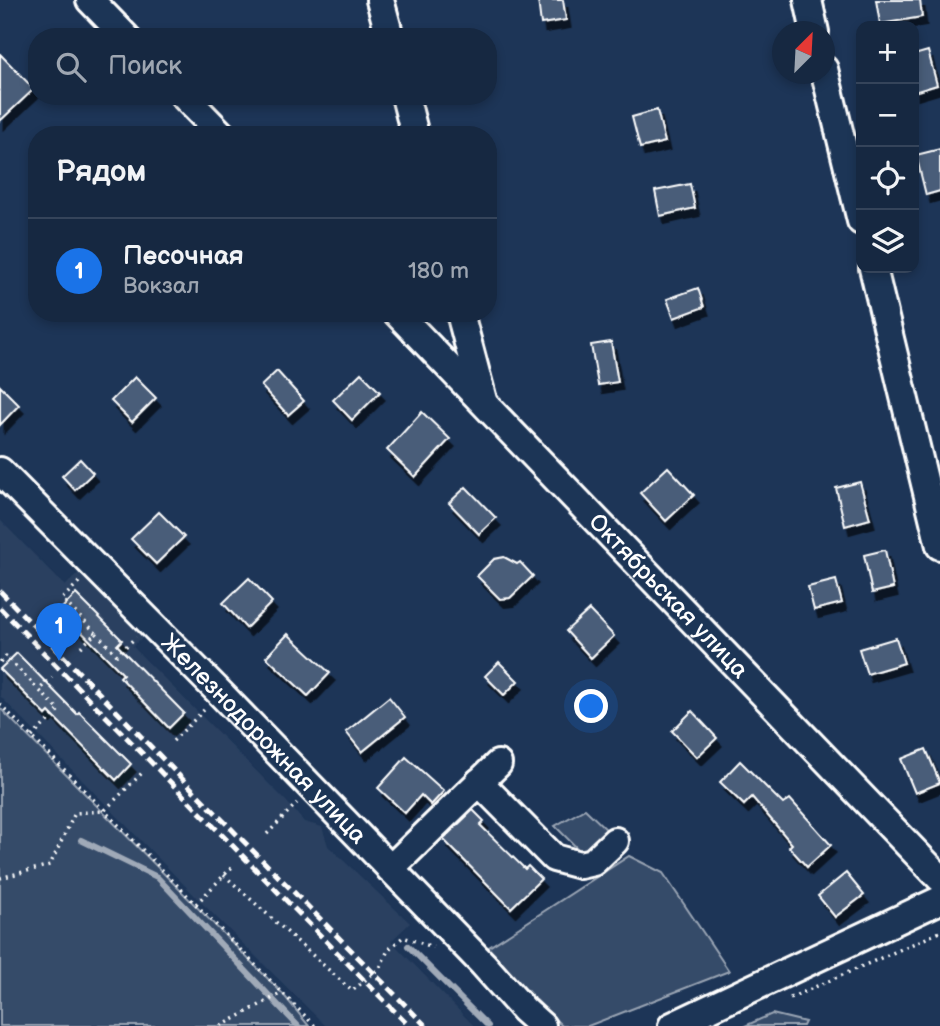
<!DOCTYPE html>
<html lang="ru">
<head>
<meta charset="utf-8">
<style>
  body { margin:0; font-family:"Balsamiq Sans",sans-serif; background:#1f3048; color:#f1f3f6 }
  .controls { position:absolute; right:21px; top:21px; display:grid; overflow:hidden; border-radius:14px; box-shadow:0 4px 10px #0003 }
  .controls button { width:63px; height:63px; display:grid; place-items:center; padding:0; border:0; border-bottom:2px solid #35445a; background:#162841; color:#f1f3f6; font:35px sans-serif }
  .compass { position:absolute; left:772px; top:21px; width:63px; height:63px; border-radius:50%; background:#162841; box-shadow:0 4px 10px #0003; rotate:24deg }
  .you { position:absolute; left:592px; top:707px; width:24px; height:24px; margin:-18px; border:5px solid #fff; border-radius:50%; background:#1a73e8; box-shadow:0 0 0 10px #1a73e833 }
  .badge { display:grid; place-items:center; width:46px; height:46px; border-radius:50%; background:#1a73e8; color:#fff; font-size:23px; font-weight:700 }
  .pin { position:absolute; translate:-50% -58px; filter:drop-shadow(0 2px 4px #0008) }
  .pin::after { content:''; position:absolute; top:37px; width:24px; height:21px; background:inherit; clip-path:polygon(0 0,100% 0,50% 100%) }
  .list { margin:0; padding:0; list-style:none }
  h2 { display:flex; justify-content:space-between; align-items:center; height:91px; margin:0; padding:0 28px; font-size:30px }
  h2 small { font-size:23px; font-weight:400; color:#9ea6b1 }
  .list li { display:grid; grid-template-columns:46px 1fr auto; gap:21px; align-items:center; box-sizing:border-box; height:105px; padding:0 28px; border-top:2px solid #35445a }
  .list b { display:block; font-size:26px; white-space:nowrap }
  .list p { margin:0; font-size:23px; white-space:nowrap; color:#9ea6b1 }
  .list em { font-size:23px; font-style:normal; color:#9ea6b1 }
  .icon { flex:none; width:38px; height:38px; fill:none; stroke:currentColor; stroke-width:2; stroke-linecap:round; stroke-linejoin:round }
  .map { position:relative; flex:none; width:940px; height:1026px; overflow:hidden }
  .search { position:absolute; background:#162841; box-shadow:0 4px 10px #0003; left:28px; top:28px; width:469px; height:77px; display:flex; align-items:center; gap:18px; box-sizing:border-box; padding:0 24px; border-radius:28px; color:#9ea6b1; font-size:26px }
  .panel { position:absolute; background:#162841; box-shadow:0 4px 10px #0003; left:28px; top:126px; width:469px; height:196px; border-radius:28px }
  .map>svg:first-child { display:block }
</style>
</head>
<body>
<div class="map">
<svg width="940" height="1026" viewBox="0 0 940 1026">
  <defs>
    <filter id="shadow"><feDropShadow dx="4.5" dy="8" stdDeviation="0" flood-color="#0009"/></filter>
  </defs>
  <rect width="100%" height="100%" fill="#1d3557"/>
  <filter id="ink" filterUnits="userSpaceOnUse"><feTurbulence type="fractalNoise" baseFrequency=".0143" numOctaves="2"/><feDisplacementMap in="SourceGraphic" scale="14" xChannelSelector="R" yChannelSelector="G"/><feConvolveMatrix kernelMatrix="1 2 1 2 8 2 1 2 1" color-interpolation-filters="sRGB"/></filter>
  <g filter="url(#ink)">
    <path fill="#2a4161" d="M0 520 65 586 82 570 145 635 133 646 135 649 286 801 304 822 322 827 328 846 410 923 391 941 474 1026H326L202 903 0 696Z"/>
    <g fill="#364b69" stroke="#9aa5b4" stroke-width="2">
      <path d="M0 708 282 993 309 1026H0Z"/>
      <path d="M585 809 609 832 591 851 579 850 555 826Z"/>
      <path d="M629 856 663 873 729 971 588 1026H562L486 949Z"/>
      <path d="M772 1014 805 1022 803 1026H745Z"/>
    </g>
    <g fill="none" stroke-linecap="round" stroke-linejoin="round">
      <g stroke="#a0aab8" stroke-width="6">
        <path d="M81 840 157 877 298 1026"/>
        <path d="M408 946 488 1026"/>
      </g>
    </g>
    <g fill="#4a5d79" stroke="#fff" stroke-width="2" filter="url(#shadow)">
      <path d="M538 0H563L566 20 541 24Z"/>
      <path d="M876 0H920L922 17 880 24Z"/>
      <path d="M928 51 937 85 914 92V55Z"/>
      <path d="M0 54 34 89 0 121Z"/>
      <path d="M657 110 665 142 640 148 632 117Z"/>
      <path d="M940 149V191L926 195 916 155Z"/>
      <path d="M690 184 695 208 660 216 655 191Z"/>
      <path d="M698 288 704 307 674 318 667 299Z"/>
      <path d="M611 342 618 382 598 385 591 345Z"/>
      <path d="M277 371 304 401 288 415 261 386Z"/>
      <path d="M361 373 380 392 352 420 333 400Z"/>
      <path d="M135 377 156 398 132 422 111 401Z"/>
      <path d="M0 386 19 405 0 425Z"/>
      <path d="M422 412 450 439 415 477 387 450Z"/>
      <path d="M80 459 93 473 75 490 62 476Z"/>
      <path d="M668 467 694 495 666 521 640 493Z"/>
      <path d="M860 482 870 519 845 526 836 488Z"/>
      <path d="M466 487 496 518 479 534 449 503Z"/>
      <path d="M159 512 184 537 156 564 131 539Z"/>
      <path d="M885 550 893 588 872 593 864 555Z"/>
      <path d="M504 557 517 564 520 562 533 576 510 598 500 599 477 576 494 559Z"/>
      <path d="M249 578 272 602 246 628 223 603Z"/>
      <path d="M836 580 842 603 814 610 808 587Z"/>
      <path d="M76 594 122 640 117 645 184 713 169 728 120 677 123 674 60 610Z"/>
      <path d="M589 610 614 636 591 658 566 631Z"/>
      <path d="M288 634 330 673 308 696 266 657Z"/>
      <path d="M896 638 904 663 867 674 859 649Z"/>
      <path d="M17 653 77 714 79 712 131 764 116 780 49 712 46 715 0 669Z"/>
      <path d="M499 662 518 681 504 695 485 676Z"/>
      <path d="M389 697 405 717 362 752 346 732Z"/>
      <path d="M692 711 717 738 697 757 672 731Z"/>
      <path d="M926 749 940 783 915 793 901 759Z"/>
      <path d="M406 757 444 791 431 805 421 795 405 813 378 788Z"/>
      <path d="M740 761 783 804 790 799 831 845 807 867 789 847 792 844 752 797 744 805 720 782Z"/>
      <path d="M473 810 484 821 480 825 525 869 528 866 541 879 511 908 443 839Z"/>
      <path d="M846 873 864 895 835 917 818 896Z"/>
    </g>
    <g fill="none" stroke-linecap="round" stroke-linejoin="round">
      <defs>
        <g id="minor">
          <path d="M90 0 126 37"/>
          <path d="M380 0 390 37"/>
          <path d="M808 0 815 32"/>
          <path d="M824 69 861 221"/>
          <path d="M184 96 222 135"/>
          <path d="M405 96 415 135"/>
          <path d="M873 268 940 546"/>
          <path id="s1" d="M397 313 940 878"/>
          <path d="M460 313 483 400"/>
          <path id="s2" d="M0 471 221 694 483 964 524 1010 542 1026"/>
          <path d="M479 782 554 858 580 865 593 862 615 841"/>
          <path d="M390 869 498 764"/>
          <path d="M672 1026 940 900"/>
        </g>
      </defs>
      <use href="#minor" stroke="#fff" stroke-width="32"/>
      <g stroke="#fff" stroke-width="3.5" stroke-dasharray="2 5" stroke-linecap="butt">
        <path d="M79 582 62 599 96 633"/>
        <path d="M81 647 96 633 117 655 136 637"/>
        <path d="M0 662 6 656 38 689"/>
        <path d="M0 704 315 1026"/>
        <path d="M32 737 59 710 39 690 52 677"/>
        <path d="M173 741 204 710"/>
        <path d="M267 834 297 803"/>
        <path d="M224 875 352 991 380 968 388 950 403 937 433 947"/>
        <path d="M0 878 50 865 75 813 104 811 144 771"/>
        <path d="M196 904 235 864"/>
        <path d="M790 998 940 932"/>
        <path d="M221 1026 282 993"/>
      </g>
      <use href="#minor" stroke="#1d3557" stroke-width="26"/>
      <g stroke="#fff" stroke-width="5" stroke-dasharray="10 5" stroke-linecap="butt">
        <path d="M0 591 193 790 426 1026"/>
        <path d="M0 608 409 1026"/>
      </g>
    </g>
  </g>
  <g text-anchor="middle" stroke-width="7" stroke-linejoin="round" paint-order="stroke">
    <g font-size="24" fill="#fff" stroke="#1d3557">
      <text dy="8" stroke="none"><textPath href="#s1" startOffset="392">Октябрьская улица</textPath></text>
      <text dy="8" stroke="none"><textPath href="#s2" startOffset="376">Железнодорожная улица</textPath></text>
    </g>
  </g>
</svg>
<div class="controls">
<button>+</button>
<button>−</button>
<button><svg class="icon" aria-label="locate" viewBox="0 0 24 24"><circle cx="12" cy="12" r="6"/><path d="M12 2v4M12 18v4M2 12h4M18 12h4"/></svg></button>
<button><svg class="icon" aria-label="layers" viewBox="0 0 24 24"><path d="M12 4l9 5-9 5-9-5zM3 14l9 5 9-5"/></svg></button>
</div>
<svg class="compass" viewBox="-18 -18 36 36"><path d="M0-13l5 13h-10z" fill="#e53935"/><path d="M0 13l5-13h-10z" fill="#9ea6b1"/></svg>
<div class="you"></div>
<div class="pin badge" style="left:59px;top:661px">1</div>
<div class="search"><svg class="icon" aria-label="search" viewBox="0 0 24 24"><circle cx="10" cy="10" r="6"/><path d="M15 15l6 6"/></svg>Поиск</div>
<section class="panel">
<h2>Рядом<small></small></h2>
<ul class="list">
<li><span class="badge">1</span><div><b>Песочная</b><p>Вокзал</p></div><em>180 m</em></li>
</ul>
</section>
</div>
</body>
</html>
